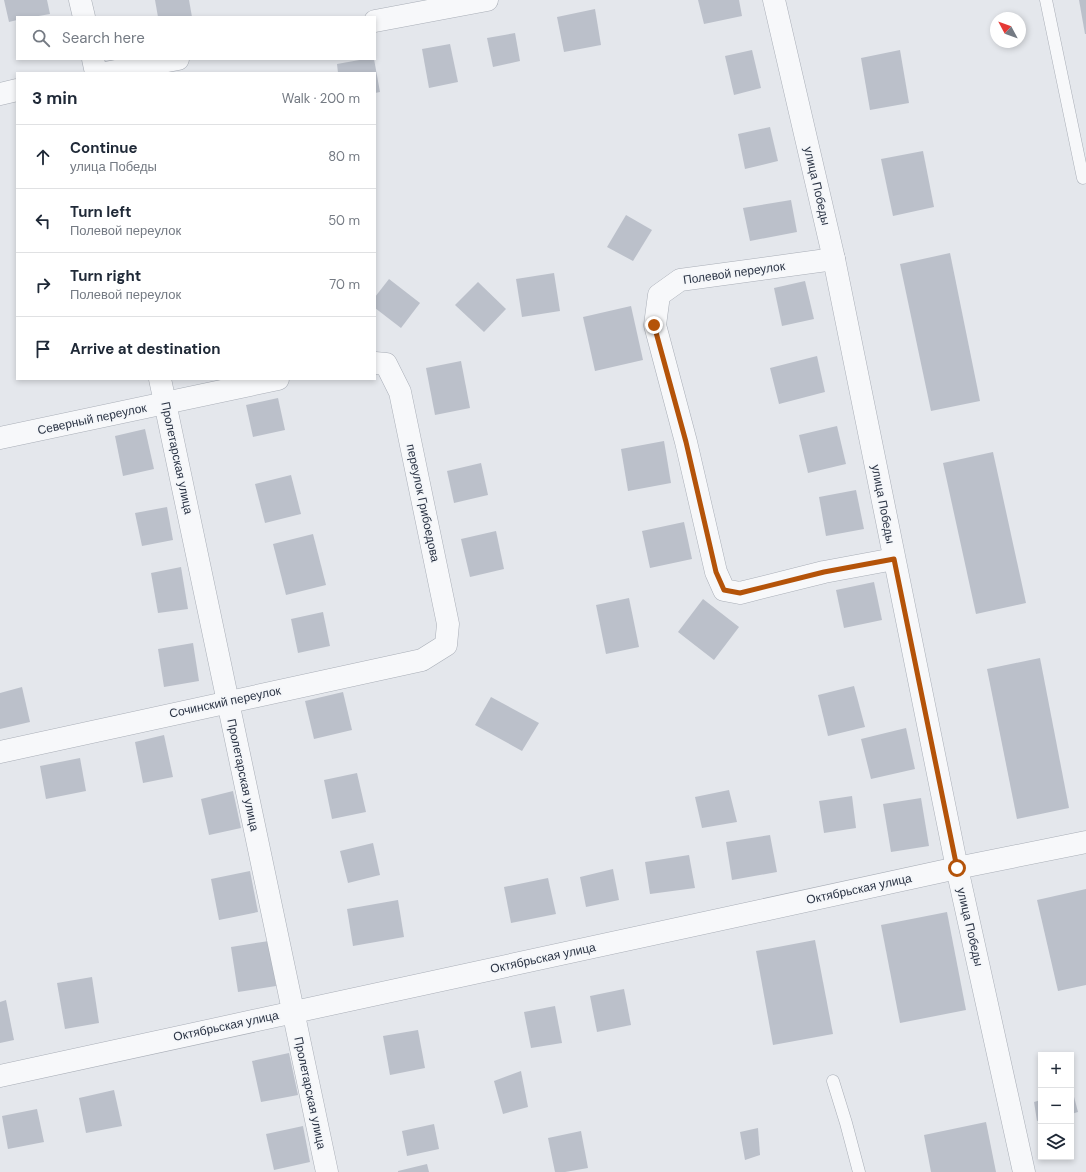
<!DOCTYPE html>
<html lang="en">
<head>
<meta charset="utf-8">
<style>
  body { margin:0; font-family:"DM Sans",sans-serif; background:#f6f6f7; color:#1f2937 }
  .controls { position:absolute; right:12px; bottom:12px; display:grid; overflow:hidden; border-radius:0px; box-shadow:0 2px 6px #0003 }
  .controls button { width:36px; height:36px; display:grid; place-items:center; padding:0; border:0; border-bottom:1px solid #e0e1e3; background:#fff; color:#1f2937; font:20px sans-serif }
  .compass { position:absolute; left:990px; top:12px; width:36px; height:36px; border-radius:50%; background:#fff; box-shadow:0 2px 6px #0003; rotate:311deg }
  .stop { position:absolute; width:12px; height:12px; margin:-9px; border:3px solid #b45309; border-radius:50%; background:#fff }
  .stop.end { background:#b45309; border-color:#fff; box-shadow:0 1px 4px #0008 }
  .list { margin:0; padding:0; list-style:none }
  h2 { display:flex; justify-content:space-between; align-items:center; height:52px; margin:0; padding:0 16px; font-size:17px }
  h2 small { font-size:13px; font-weight:400; color:#747a83 }
  .list li { display:grid; grid-template-columns:26px 1fr auto; gap:12px; align-items:center; box-sizing:border-box; height:64px; padding:0 16px; border-top:1px solid #e0e1e3 }
  .list b { display:block; font-size:15px; white-space:nowrap }
  .list p { margin:0; font-size:13px; white-space:nowrap; color:#747a83 }
  .list em { font-size:13px; font-style:normal; color:#747a83 }
  .icon { flex:none; width:22px; height:22px; fill:none; stroke:currentColor; stroke-width:2; stroke-linecap:round; stroke-linejoin:round }
  .map { position:relative; flex:none; width:1086px; height:1172px; overflow:hidden }
  .search { position:absolute; background:#fff; box-shadow:0 2px 6px #0003; left:16px; top:16px; width:360px; height:44px; display:flex; align-items:center; gap:10px; box-sizing:border-box; padding:0 14px; border-radius:0px; color:#747a83; font-size:15px }
  .panel { position:absolute; background:#fff; box-shadow:0 2px 6px #0003; left:16px; top:72px; width:360px; height:308px; border-radius:0px }
  .map>svg:first-child { display:block }
</style>
</head>
<body>
<div class="map">
<svg width="1086" height="1172" viewBox="0 0 1086 1172">
  <rect width="100%" height="100%" fill="#e4e7ec"/>
  <g fill="#bbc0ca">
    <path d="M4 0H47L50 14 33 17H17V20L9 22Z"/>
    <path d="M155 0H189L192 17H158Z"/>
    <path d="M698 0H739L742 16 704 24Z"/>
    <path d="M1079 0H1086V34H1085Z"/>
    <path d="M595 9 601 45 564 52 557 17Z"/>
    <path d="M515 33 520 61 493 67 487 38Z"/>
    <path d="M450 44 458 82 429 88 422 49Z"/>
    <path d="M752 50 761 88 734 95 725 56Z"/>
    <path d="M900 50 909 103 870 110 861 58Z"/>
    <path d="M365 59H374L380 92 375 93V73H338L337 64Z"/>
    <path d="M770 127 778 161 745 169 738 134Z"/>
    <path d="M923 151 934 207 893 216 881 159Z"/>
    <path d="M791 200 797 232 750 241 743 208Z"/>
    <path d="M626 215 652 230 633 261 607 247Z"/>
    <path d="M950 253 980 401 931 411 900 264Z"/>
    <path d="M554 273 560 311 522 317 516 279Z"/>
    <path d="M389 279 420 303 401 328 375 308V297Z"/>
    <path d="M805 281 814 319 782 326 774 288Z"/>
    <path d="M478 282 506 309 484 332 455 305Z"/>
    <path d="M631 306 643 360 595 371 583 317Z"/>
    <path d="M817 356 825 392 779 404 770 368Z"/>
    <path d="M461 361 470 408 435 415 426 368Z"/>
    <path d="M278 398 285 430 253 437 246 405Z"/>
    <path d="M837 426 846 464 808 473 799 435Z"/>
    <path d="M145 429 154 469 123 476 115 436Z"/>
    <path d="M664 441 671 483 628 491 621 449Z"/>
    <path d="M993 452 1026 603 976 614 943 463Z"/>
    <path d="M481 463 488 495 454 503 447 471Z"/>
    <path d="M291 475 301 514 265 523 255 484Z"/>
    <path d="M856 490 864 529 826 536 819 497Z"/>
    <path d="M167 507 173 540 142 546 135 513Z"/>
    <path d="M684 522 692 559 650 568 642 531Z"/>
    <path d="M496 531 504 569 470 577 461 539Z"/>
    <path d="M313 534 326 585 286 595 273 544Z"/>
    <path d="M181 567 188 609 158 613 151 573Z"/>
    <path d="M874 582 882 620 844 628 836 590Z"/>
    <path d="M629 598 639 647 606 654 596 605Z"/>
    <path d="M703 599 739 627 714 660 678 632Z"/>
    <path d="M323 612 330 646 298 653 291 619Z"/>
    <path d="M193 643 199 681 164 687 158 649Z"/>
    <path d="M1040 658 1069 808 1017 819 987 669Z"/>
    <path d="M854 686 865 727 828 736 818 695Z"/>
    <path d="M22 687 30 722 0 729V693Z"/>
    <path d="M343 692 352 730 314 739 305 701Z"/>
    <path d="M491 697 539 723 522 751 475 725Z"/>
    <path d="M906 728 915 769 871 779 861 739Z"/>
    <path d="M164 735 173 777 143 783 135 742Z"/>
    <path d="M80 758 86 791 46 799 40 766Z"/>
    <path d="M357 773 366 812 332 819 324 780Z"/>
    <path d="M729 790 737 822 702 828 695 797Z"/>
    <path d="M233 791 241 828 209 835 201 799Z"/>
    <path d="M852 796 856 828 824 833 819 801Z"/>
    <path d="M921 798 929 846 891 852 883 804Z"/>
    <path d="M770 835 777 872 732 880 726 842Z"/>
    <path d="M373 843 380 875 348 883 340 851Z"/>
    <path d="M689 855 695 888 650 894 645 862Z"/>
    <path d="M613 869 619 900 586 907 580 877Z"/>
    <path d="M250 871 258 912 219 920 211 879Z"/>
    <path d="M548 878 556 914 511 923 504 887Z"/>
    <path d="M1086 889V985L1058 991 1037 900Z"/>
    <path d="M398 900 404 937 353 946 347 909Z"/>
    <path d="M947 912 966 1010 900 1023 881 925Z"/>
    <path d="M815 940 833 1034 773 1045 756 951Z"/>
    <path d="M269 941 276 986 238 992 231 947Z"/>
    <path d="M92 977 99 1023 65 1029 57 983Z"/>
    <path d="M624 989 631 1025 597 1032 590 996Z"/>
    <path d="M6 1000 14 1040 0 1043V1002Z"/>
    <path d="M555 1006 562 1043 531 1048 524 1012Z"/>
    <path d="M418 1030 425 1068 390 1075 383 1036Z"/>
    <path d="M289 1053 298 1095 261 1102 252 1061Z"/>
    <path d="M521 1071 528 1107 503 1114 494 1081Z"/>
    <path d="M114 1090 122 1126 86 1133 79 1098Z"/>
    <path d="M1073 1093 1078 1112 1071 1114V1094Z"/>
    <path d="M1041 1100V1120L1037 1121 1034 1102Z"/>
    <path d="M37 1109 44 1142 8 1149 2 1116Z"/>
    <path d="M986 1122 996 1172H931L924 1135Z"/>
    <path d="M434 1124 439 1149 407 1156 402 1131Z"/>
    <path d="M303 1126 310 1162 274 1170 266 1134Z"/>
    <path d="M758 1128 760 1155 745 1160 740 1132Z"/>
    <path d="M581 1131 588 1168 565 1172H555L548 1138Z"/>
    <path d="M427 1164 429 1172H398V1171Z"/>
  </g>
  <g fill="none" stroke-linecap="round" stroke-linejoin="round">
    <defs>
      <g id="service">
        <path d="M1046 0 1083 178"/>
        <path d="M833 1081 846 1123 859 1172"/>
      </g>
      <g id="minor">
        <path d="M80 0 84 17"/>
        <path d="M774 0 834 259 957 868 1024 1172"/>
        <path d="M375 21 487 0"/>
        <path d="M93 59 96 73"/>
        <path d="M105 73 178 59"/>
        <path d="M0 94 17 90"/>
        <path d="M834 259 680 280 659 295 655 325 686 442 716 572 724 590 740 593 824 572 894 559"/>
        <path d="M160 379 327 1172"/>
        <path d="M0 438 278 379"/>
        <path d="M0 752 422 660 446 645 448 624 400 392 386 364 375 363"/>
        <path d="M0 1076 957 868 1086 842"/>
      </g>
    </defs>
    <use href="#service" stroke="#a9aeb7" stroke-width="13"/>
    <use href="#minor" stroke="#a9aeb7" stroke-width="23"/>
    <use href="#service" stroke="#f7f8fa" stroke-width="12"/>
    <use href="#minor" stroke="#f7f8fa" stroke-width="22"/>
  </g>
  <g fill="none" stroke-linecap="round" stroke-linejoin="round">
    <path stroke="#b45309" stroke-width="5" d="M654 325 686 442 716 572 724 590 740 593 824 572 894 559 957 868"/>
  </g>
  <g text-anchor="middle" stroke-width="3.5" stroke-linejoin="round" paint-order="stroke">
    <g font-size="12" fill="#2b3445" stroke="#f4f6f9">
      <text transform="translate(817 186) rotate(77)" y="4">улица Победы</text>
      <text transform="translate(734 273) rotate(-8)" y="4">Полевой переулок</text>
      <text transform="translate(92 419) rotate(-12)" y="4">Северный переулок</text>
      <text transform="translate(177 458) rotate(78)" y="4">Пролетарская улица</text>
      <text transform="translate(423 503) rotate(78)" y="4">переулок Грибоедова</text>
      <text transform="translate(883 504) rotate(79)" y="4">улица Победы</text>
      <text transform="translate(225 702) rotate(-12)" y="4">Сочинский переулок</text>
      <text transform="translate(243 775) rotate(78)" y="4">Пролетарская улица</text>
      <text transform="translate(859 889) rotate(-12)" y="4">Октябрьская улица</text>
      <text transform="translate(970 927) rotate(77)" y="4">улица Победы</text>
      <text transform="translate(543 958) rotate(-12)" y="4">Октябрьская улица</text>
      <text transform="translate(226 1026) rotate(-12)" y="4">Октябрьская улица</text>
      <text transform="translate(310 1093) rotate(78)" y="4">Пролетарская улица</text>
    </g>
  </g>
</svg>
<div class="controls">
<button>+</button>
<button>−</button>
<button><svg class="icon" aria-label="layers" viewBox="0 0 24 24"><path d="M12 4l9 5-9 5-9-5zM3 14l9 5 9-5"/></svg></button>
</div>
<svg class="compass" viewBox="-18 -18 36 36"><path d="M0-13l5 13h-10z" fill="#e53935"/><path d="M0 13l5-13h-10z" fill="#747a83"/></svg>
<div class="stop" style="left:957px;top:868px"></div>
<div class="stop end" style="left:654px;top:325px"></div>
<div class="search"><svg class="icon" aria-label="search" viewBox="0 0 24 24"><circle cx="10" cy="10" r="6"/><path d="M15 15l6 6"/></svg>Search here</div>
<section class="panel">
<h2>3 min<small>Walk · 200 m</small></h2>
<ul class="list">
<li><svg class="icon" aria-label="ahead" viewBox="0 0 24 24"><path d="M12 20V5M6 11l6-6 6 6"/></svg><div><b>Continue</b><p>улица Победы</p></div><em>80 m</em></li>
<li><svg class="icon" aria-label="left" viewBox="0 0 24 24"><path d="M17 20v-9H6M10 6l-5 5 5 5"/></svg><div><b>Turn left</b><p>Полевой переулок</p></div><em>50 m</em></li>
<li><svg class="icon" aria-label="right" viewBox="0 0 24 24"><path d="M7 20v-9h11M14 6l5 5-5 5"/></svg><div><b>Turn right</b><p>Полевой переулок</p></div><em>70 m</em></li>
<li><svg class="icon" aria-label="arrive" viewBox="0 0 24 24"><path d="M6 21V4h12l-3 4 3 4H6"/></svg><div><b>Arrive at destination</b></div></li>
</ul>
</section>
</div>
</body>
</html>
